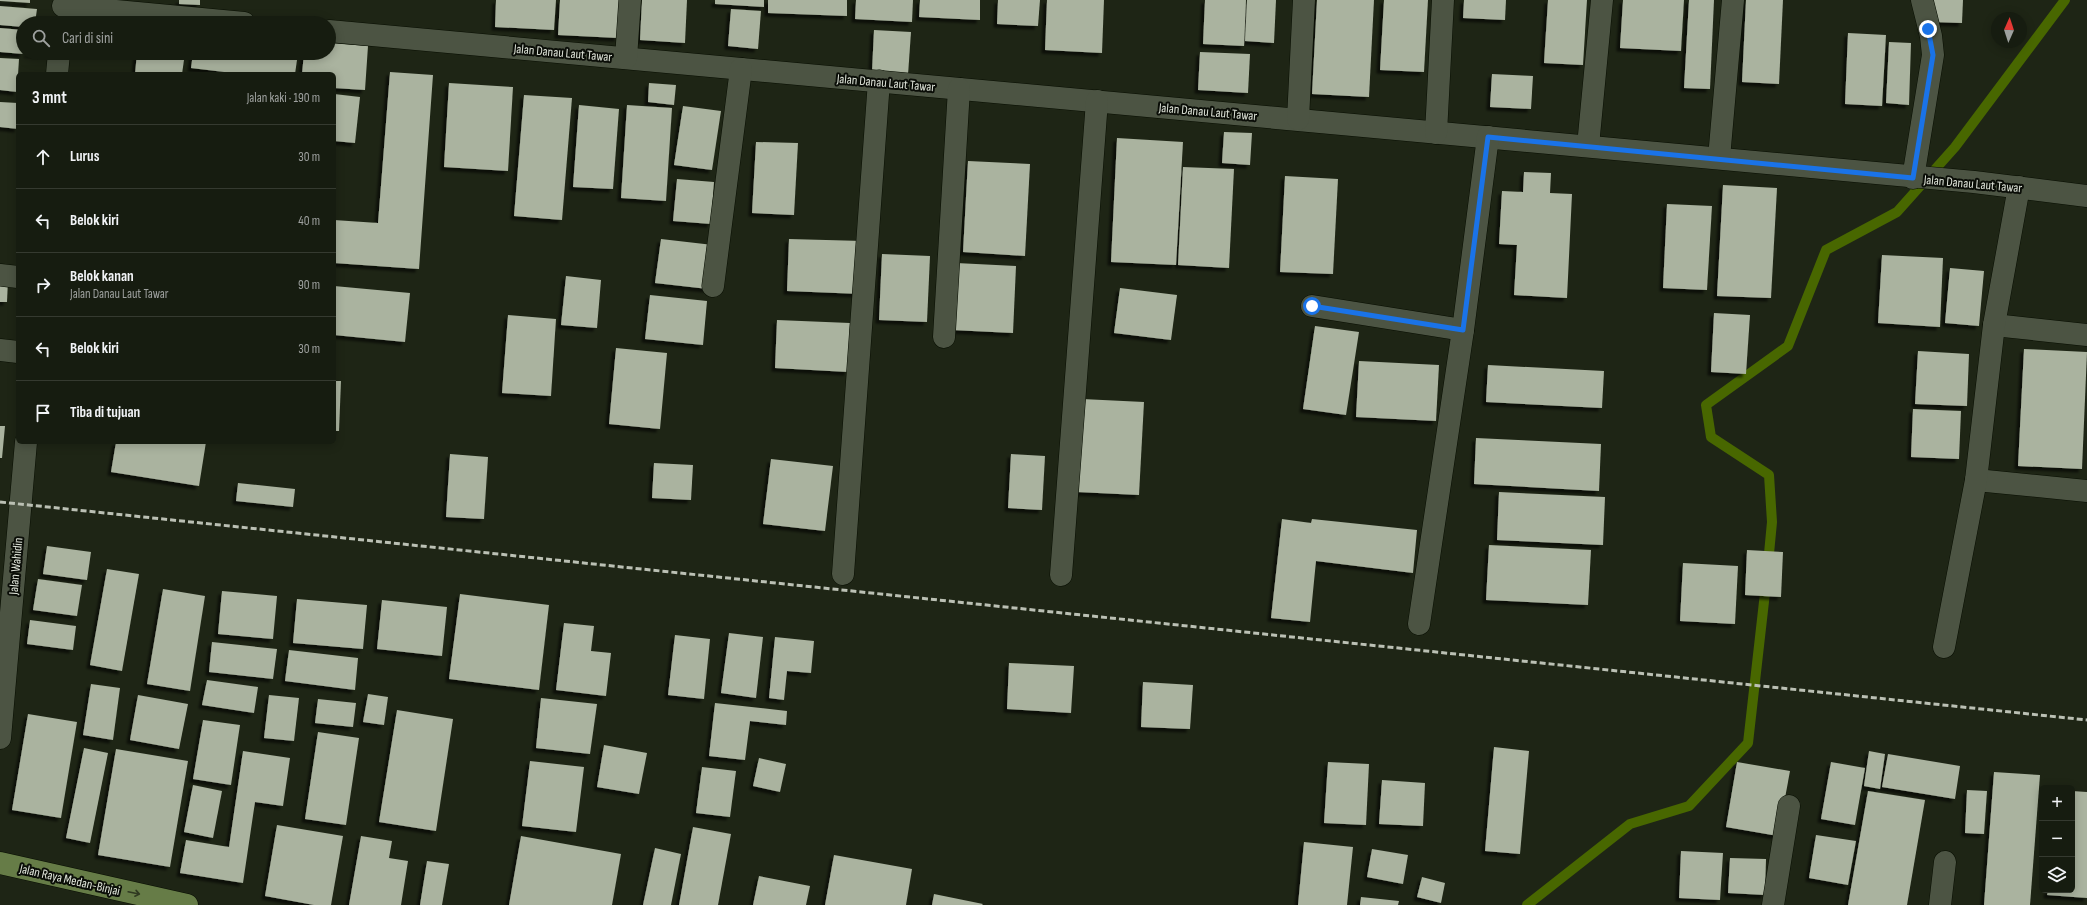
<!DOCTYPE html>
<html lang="id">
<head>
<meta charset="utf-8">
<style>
  body { margin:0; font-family:"Sofia Sans Condensed",sans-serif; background:#23291e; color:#f1f3f6 }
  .controls { position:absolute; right:12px; bottom:12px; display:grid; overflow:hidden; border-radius:6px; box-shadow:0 2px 10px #0003 }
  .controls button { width:36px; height:36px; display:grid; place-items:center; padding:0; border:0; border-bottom:1px solid #353a30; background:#161c10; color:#f1f3f6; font:20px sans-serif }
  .compass { position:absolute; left:1991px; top:12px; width:36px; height:36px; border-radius:50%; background:#161c10; box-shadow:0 2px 10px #0003; rotate:3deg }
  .stop { position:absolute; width:12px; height:12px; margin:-9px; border:3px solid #1a73e8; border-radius:50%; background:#fff }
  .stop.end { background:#1a73e8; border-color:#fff; box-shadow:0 1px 4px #0008 }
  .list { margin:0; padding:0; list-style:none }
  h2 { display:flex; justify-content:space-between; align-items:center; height:52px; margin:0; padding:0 16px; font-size:17px }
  h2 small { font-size:13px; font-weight:400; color:#9ea19f }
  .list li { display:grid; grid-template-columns:26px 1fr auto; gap:12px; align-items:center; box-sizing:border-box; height:64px; padding:0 16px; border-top:1px solid #353a30 }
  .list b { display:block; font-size:15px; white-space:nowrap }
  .list p { margin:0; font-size:13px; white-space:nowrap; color:#9ea19f }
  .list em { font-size:13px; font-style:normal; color:#9ea19f }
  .icon { flex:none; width:22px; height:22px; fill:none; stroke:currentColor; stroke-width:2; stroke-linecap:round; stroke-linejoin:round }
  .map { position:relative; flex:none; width:2087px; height:905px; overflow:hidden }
  .search { position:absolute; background:#161c10; box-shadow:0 2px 10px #0003; left:16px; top:16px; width:320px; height:44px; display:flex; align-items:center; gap:10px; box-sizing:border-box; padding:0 14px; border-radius:22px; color:#9ea19f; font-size:15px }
  .panel { position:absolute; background:#161c10; box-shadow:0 2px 10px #0003; left:16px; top:72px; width:320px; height:372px; border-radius:6px }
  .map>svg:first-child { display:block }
</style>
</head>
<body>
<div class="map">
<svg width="2087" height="905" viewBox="0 0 2087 905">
  <defs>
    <filter id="shadow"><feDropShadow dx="-3.5" dy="3.5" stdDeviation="1" flood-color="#0009"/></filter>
  </defs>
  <rect width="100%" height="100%" fill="#1e2515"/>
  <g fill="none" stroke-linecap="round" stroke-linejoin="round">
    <g stroke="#486700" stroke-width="10">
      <path d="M1768 564 1772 522 1769 475 1711 437 1706 405 1788 346 1826 250 1897 212 1955 147 2065 0"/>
      <path d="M1527 905 1630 824 1689 806 1748 743 1766 584"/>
    </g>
  </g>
  <g fill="#aab39f" filter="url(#shadow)">
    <path d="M0 0H30V3L0 1Z"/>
    <path d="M179 0H200V5L179 4Z"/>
    <path d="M496 0H556L554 30 495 27Z"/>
    <path d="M560 0H620L618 38 558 35Z"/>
    <path d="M642 0H687L685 43 640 40Z"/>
    <path d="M715 0H764V7L715 4Z"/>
    <path d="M768 0H847V16L768 13Z"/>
    <path d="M856 0H913L912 22 855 19Z"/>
    <path d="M920 0H980V20L919 17Z"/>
    <path d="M998 0H1040L1038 26 997 24Z"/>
    <path d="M1047 0H1104L1102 53 1045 50Z"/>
    <path d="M1205 0H1246L1244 46 1203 44Z"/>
    <path d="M1247 0H1276L1274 43 1245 41Z"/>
    <path d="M1317 0H1374L1369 97 1312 94Z"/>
    <path d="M1384 0H1428L1424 72 1380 70Z"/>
    <path d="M1464 0H1506L1505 20 1463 18Z"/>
    <path d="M1548 0H1587L1583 65 1544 63Z"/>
    <path d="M1623 0H1684L1681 51 1620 48Z"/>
    <path d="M1689 0H1714L1710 89 1684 88Z"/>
    <path d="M1746 0H1783L1779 84 1742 82Z"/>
    <path d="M1934 0H1963L1962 23 1932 22Z"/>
    <path d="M0 6 37 9 35 23H23V27L0 25Z"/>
    <path d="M731 9 761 11 758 49 728 46Z"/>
    <path d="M0 28 23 30V54L0 52Z"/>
    <path d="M874 30 911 32 908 75 872 72Z"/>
    <path d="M1848 33 1886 35 1882 106 1845 104Z"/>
    <path d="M1889 42 1911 43 1909 105 1886 103Z"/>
    <path d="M329 43 368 46 365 90 334 88V74H302L304 53H329Z"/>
    <path d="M1200 52 1250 54 1248 93 1198 90Z"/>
    <path d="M27 53H38V55L27 54Z"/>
    <path d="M137 53H185L182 74H135Z"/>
    <path d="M193 53H298L295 74H241L191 68Z"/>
    <path d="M0 58 19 59 17 92 0 90Z"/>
    <path d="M390 72 433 75 419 269 334 263V220L378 223Z"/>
    <path d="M1492 74 1533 76 1531 109 1490 107Z"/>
    <path d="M449 83 513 87 508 171 444 167Z"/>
    <path d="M649 83 676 85 674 105 648 102Z"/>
    <path d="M334 94 360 97 355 143 334 141Z"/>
    <path d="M524 95 572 98 562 220 514 216Z"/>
    <path d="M0 102 18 103V129L0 127Z"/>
    <path d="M579 105 619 109 613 189 573 187Z"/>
    <path d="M627 105 672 108 666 201 621 198Z"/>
    <path d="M683 106 721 111 712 170 674 165Z"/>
    <path d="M1224 132 1252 133 1250 165 1222 163Z"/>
    <path d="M1117 138 1183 142 1176 265 1111 262Z"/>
    <path d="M756 142 798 143 794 215 752 213Z"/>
    <path d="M968 161 1030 164 1025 256 963 252Z"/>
    <path d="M1183 167 1234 169 1229 268 1178 265Z"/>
    <path d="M1524 172 1551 173 1550 193 1572 194 1567 298 1514 295 1517 245 1499 244 1502 191 1523 192Z"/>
    <path d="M1285 176 1338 179 1333 274 1280 272Z"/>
    <path d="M677 179 714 182 711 224 673 221Z"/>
    <path d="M1723 185 1777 188 1771 298 1717 296Z"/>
    <path d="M1667 204 1712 206 1707 290 1663 288Z"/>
    <path d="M661 239 713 245 708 289 655 283Z"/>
    <path d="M789 239 863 241 861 294 787 291Z"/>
    <path d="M882 254 930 256 927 322 879 320Z"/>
    <path d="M1882 255 1943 258 1940 327 1878 323Z"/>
    <path d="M956 263 1016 266 1013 333 952 330Z"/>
    <path d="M1950 268 1984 271 1979 326 1945 323Z"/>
    <path d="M566 276 601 280 597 328 561 325Z"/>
    <path d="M0 280H8L7 302H0Z"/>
    <path d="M334 286 410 293 405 342 334 335Z"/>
    <path d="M1120 288 1177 295 1171 340 1114 333Z"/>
    <path d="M650 295 707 301 703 345 645 339Z"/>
    <path d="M1714 313 1750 315 1746 374 1711 372Z"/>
    <path d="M508 315 556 319 551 396 502 393Z"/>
    <path d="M777 320 850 323 848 372 775 368Z"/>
    <path d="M1315 326 1359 332 1346 415 1303 409Z"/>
    <path d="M616 348 667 353 660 429 609 424Z"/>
    <path d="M2024 349 2087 352 2082 469 2018 466Z"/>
    <path d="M1918 351 1969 354 1967 406 1915 404Z"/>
    <path d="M1359 361 1439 365 1436 421 1356 417Z"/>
    <path d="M1488 365 1604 371 1602 408 1486 402Z"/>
    <path d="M334 381H341L339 431H334Z"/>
    <path d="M1082 399 1144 402 1139 495 1077 492Z"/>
    <path d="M1913 409 1961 411 1959 459 1911 457Z"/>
    <path d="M0 426H5L2 458H0Z"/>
    <path d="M1476 438 1601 444 1599 491 1474 484Z"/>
    <path d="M116 442H206L199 486 111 472Z"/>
    <path d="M450 454 488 457 484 519 446 517Z"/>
    <path d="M1011 454 1045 456 1042 510 1008 508Z"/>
    <path d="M771 459 833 466 825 531 763 524Z"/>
    <path d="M654 463 693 465 691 500 652 498Z"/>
    <path d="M238 483 295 489 293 507 236 501Z"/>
    <path d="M1499 492 1605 497 1603 545 1497 540Z"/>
    <path d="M1282 519 1311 523 1312 519 1417 530 1413 573 1316 561 1310 622 1271 618Z"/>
    <path d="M1489 545 1591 550 1588 605 1486 600Z"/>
    <path d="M47 546 91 552 87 580 43 574Z"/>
    <path d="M1747 550 1783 552 1781 597 1745 595Z"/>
    <path d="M1683 563 1738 566 1735 624 1680 621Z"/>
    <path d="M107 569 139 574 122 671 90 665Z"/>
    <path d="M38 579 82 585 77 616 33 610Z"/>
    <path d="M163 589 205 596 190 691 147 684Z"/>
    <path d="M222 591 277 596 273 639 218 634Z"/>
    <path d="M460 594 549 605 539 690 449 679Z"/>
    <path d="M297 599 367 605 363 649 293 643Z"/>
    <path d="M382 600 447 607 442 656 377 649Z"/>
    <path d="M30 620 76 626 73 650 27 644Z"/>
    <path d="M564 623 594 626 591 651 611 653 606 696 556 690Z"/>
    <path d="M729 633 763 637 756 698 721 693Z"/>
    <path d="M675 635 710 639 704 699 668 695Z"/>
    <path d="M775 637 814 641 811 673 787 671 784 700 769 698Z"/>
    <path d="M212 642 277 649 273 679 209 672Z"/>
    <path d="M289 650 358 658 355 690 285 681Z"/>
    <path d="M1009 663 1074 666 1071 713 1007 709Z"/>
    <path d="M207 680 258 687 254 713 202 705Z"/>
    <path d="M1143 682 1193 685 1190 729 1141 727Z"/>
    <path d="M91 684 120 688 113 740 83 735Z"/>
    <path d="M368 694 388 697 384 725 363 722Z"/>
    <path d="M138 695 188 704 179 749 130 740Z"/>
    <path d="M269 695 299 698 294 741 264 738Z"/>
    <path d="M541 698 597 704 590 754 536 748Z"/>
    <path d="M318 699 356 703 353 727 315 723Z"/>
    <path d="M715 703 787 711 786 725 750 721 745 760 709 756Z"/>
    <path d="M397 710 453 719 436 831 379 822Z"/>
    <path d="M28 714 77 722 61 818 12 810Z"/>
    <path d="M203 720 240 725 231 785 193 779Z"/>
    <path d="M318 732 359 738 346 825 305 819Z"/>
    <path d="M604 745 647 753 639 794 597 787Z"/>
    <path d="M1494 747 1529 751 1520 854 1485 851Z"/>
    <path d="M84 748 108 753 90 843 66 838Z"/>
    <path d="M116 749 188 761 170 867 98 855Z"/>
    <path d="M243 751 290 758 283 806 255 802 243 883 180 873 186 840 229 847Z"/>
    <path d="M1869 751 1885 754 1880 789 1864 786Z"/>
    <path d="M1888 754 1960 766 1955 799 1882 787Z"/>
    <path d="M759 758 786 764 780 792 753 786Z"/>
    <path d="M530 761 584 767 576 832 522 826Z"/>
    <path d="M1328 762 1369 764 1366 825 1324 823Z"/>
    <path d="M1737 762 1790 771 1778 836 1726 827Z"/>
    <path d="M1831 762 1865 768 1855 825 1821 819Z"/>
    <path d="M702 767 736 771 730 817 696 813Z"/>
    <path d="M1994 772 2040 775 2030 905H1984Z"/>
    <path d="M1382 780 1425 783 1423 826 1379 824Z"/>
    <path d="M193 785 222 791 213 838 184 832Z"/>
    <path d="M1967 790 1987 791 1984 834 1965 833Z"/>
    <path d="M1868 791 1925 800 1907 905H1848Z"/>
    <path d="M2072 791 2087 792V898L2047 895 2048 890H2072Z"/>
    <path d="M277 825 343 836 331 905H314L265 896Z"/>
    <path d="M693 827 731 834 718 905H679Z"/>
    <path d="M1816 835 1856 841 1848 885 1809 878Z"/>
    <path d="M361 836 392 841 389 858 408 861 401 905H349Z"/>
    <path d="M521 836 621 854 612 905H509Z"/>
    <path d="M1304 842 1353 847 1347 905H1298Z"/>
    <path d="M655 848 681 854 671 905H643Z"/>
    <path d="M1372 849 1408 855 1403 884 1367 877Z"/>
    <path d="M1681 851 1723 853 1720 900 1679 898Z"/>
    <path d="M834 855 912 869 906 905H825Z"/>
    <path d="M1730 858 1766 859 1765 895 1728 893Z"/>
    <path d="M427 861 449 864 442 905H420Z"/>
    <path d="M759 876 810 886 806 905H753Z"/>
    <path d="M1422 877 1445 883 1441 903 1417 897Z"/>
    <path d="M934 894 983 904 982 905H932Z"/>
    <path d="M1361 897 1399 901 1398 905H1360Z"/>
  </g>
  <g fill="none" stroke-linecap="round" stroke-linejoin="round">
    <defs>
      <g id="minor">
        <path d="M63 6 244 23"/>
        <path d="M329 31 1974 182 2087 196"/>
        <path d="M626 58 630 0"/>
        <path d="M57 74 59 53"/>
        <path d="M1298 119 1304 0"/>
        <path d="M1436 133 1443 0"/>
        <path d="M1588 146 1602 0"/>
        <path d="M1719 158 1733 0"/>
        <path d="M1913 178 1933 55 1931 36 1922 0"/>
        <path d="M0 275 18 277"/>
        <path d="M713 286 741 69"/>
        <path d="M1312 306 1463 330"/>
        <path d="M1994 325 2087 335"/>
        <path d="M944 337 959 89"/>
        <path d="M0 350 18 352"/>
        <path d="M1976 480 2087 491"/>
        <path d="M843 574 879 81"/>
        <path d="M1061 575 1097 101"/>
        <path d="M1419 624 1463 330 1488 137"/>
        <path d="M1944 647 1976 480 1994 325 2019 187"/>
        <path d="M0 738 26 442"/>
        <path d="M1773 905 1789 806"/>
        <path d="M1940 905 1945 862"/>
      </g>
      <path id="major" d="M0 863 187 905"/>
    </defs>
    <use href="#minor" stroke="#080e02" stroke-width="23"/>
    <use href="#major" stroke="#080e02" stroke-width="23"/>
    <use href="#minor" stroke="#4c5443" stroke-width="22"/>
    <use href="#major" stroke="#667c47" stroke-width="22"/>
    <path stroke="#bbc0b4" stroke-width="3" stroke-dasharray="6 3" stroke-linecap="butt" d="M0 502 2087 720"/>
  </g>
  <defs><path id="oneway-shaft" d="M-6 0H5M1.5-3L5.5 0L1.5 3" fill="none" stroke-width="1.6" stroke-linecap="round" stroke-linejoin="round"/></defs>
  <use stroke="#2f3921" href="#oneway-shaft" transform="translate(134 893) rotate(12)"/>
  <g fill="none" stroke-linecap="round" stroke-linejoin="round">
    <path stroke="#1a73e8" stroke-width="5" d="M1312 306 1463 330 1488 137 1913 178 1933 55 1928 29"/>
  </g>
  <g text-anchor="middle" stroke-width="4" stroke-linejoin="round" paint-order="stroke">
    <g font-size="13" fill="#e1e6db" stroke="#0a0d07">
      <text transform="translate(563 52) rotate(5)" y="5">Jalan Danau Laut Tawar</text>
      <text transform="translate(886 82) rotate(5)" y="5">Jalan Danau Laut Tawar</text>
      <text transform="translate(1208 111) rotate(5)" y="5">Jalan Danau Laut Tawar</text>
      <text transform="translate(1973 183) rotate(5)" y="5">Jalan Danau Laut Tawar</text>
      <text transform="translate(15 566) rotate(-85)" y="5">Jalan Wahidin</text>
      <text transform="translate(70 879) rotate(13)" y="5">Jalan Raya Medan-Binjai</text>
    </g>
  </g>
</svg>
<div class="controls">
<button>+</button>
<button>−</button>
<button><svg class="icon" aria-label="layers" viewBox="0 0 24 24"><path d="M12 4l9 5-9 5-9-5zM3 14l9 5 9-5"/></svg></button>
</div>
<svg class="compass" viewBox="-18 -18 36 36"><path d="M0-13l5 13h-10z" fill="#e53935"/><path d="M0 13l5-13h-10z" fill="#9ea19f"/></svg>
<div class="stop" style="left:1312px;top:306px"></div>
<div class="stop end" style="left:1928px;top:29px"></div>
<div class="search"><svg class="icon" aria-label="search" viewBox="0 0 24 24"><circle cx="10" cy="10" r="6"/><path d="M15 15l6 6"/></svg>Cari di sini</div>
<section class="panel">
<h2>3 mnt<small>Jalan kaki · 190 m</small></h2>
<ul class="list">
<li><svg class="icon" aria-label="ahead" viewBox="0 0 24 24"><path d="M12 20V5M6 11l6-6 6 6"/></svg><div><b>Lurus</b></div><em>30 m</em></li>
<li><svg class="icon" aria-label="left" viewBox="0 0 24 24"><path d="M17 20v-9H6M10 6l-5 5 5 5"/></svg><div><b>Belok kiri</b></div><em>40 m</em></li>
<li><svg class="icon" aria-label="right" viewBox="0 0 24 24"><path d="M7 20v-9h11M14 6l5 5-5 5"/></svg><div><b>Belok kanan</b><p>Jalan Danau Laut Tawar</p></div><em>90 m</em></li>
<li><svg class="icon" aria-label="left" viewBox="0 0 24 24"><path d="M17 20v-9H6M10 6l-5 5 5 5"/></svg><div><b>Belok kiri</b></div><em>30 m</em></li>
<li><svg class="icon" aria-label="arrive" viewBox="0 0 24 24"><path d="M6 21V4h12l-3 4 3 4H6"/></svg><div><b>Tiba di tujuan</b></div></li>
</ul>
</section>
</div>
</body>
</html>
